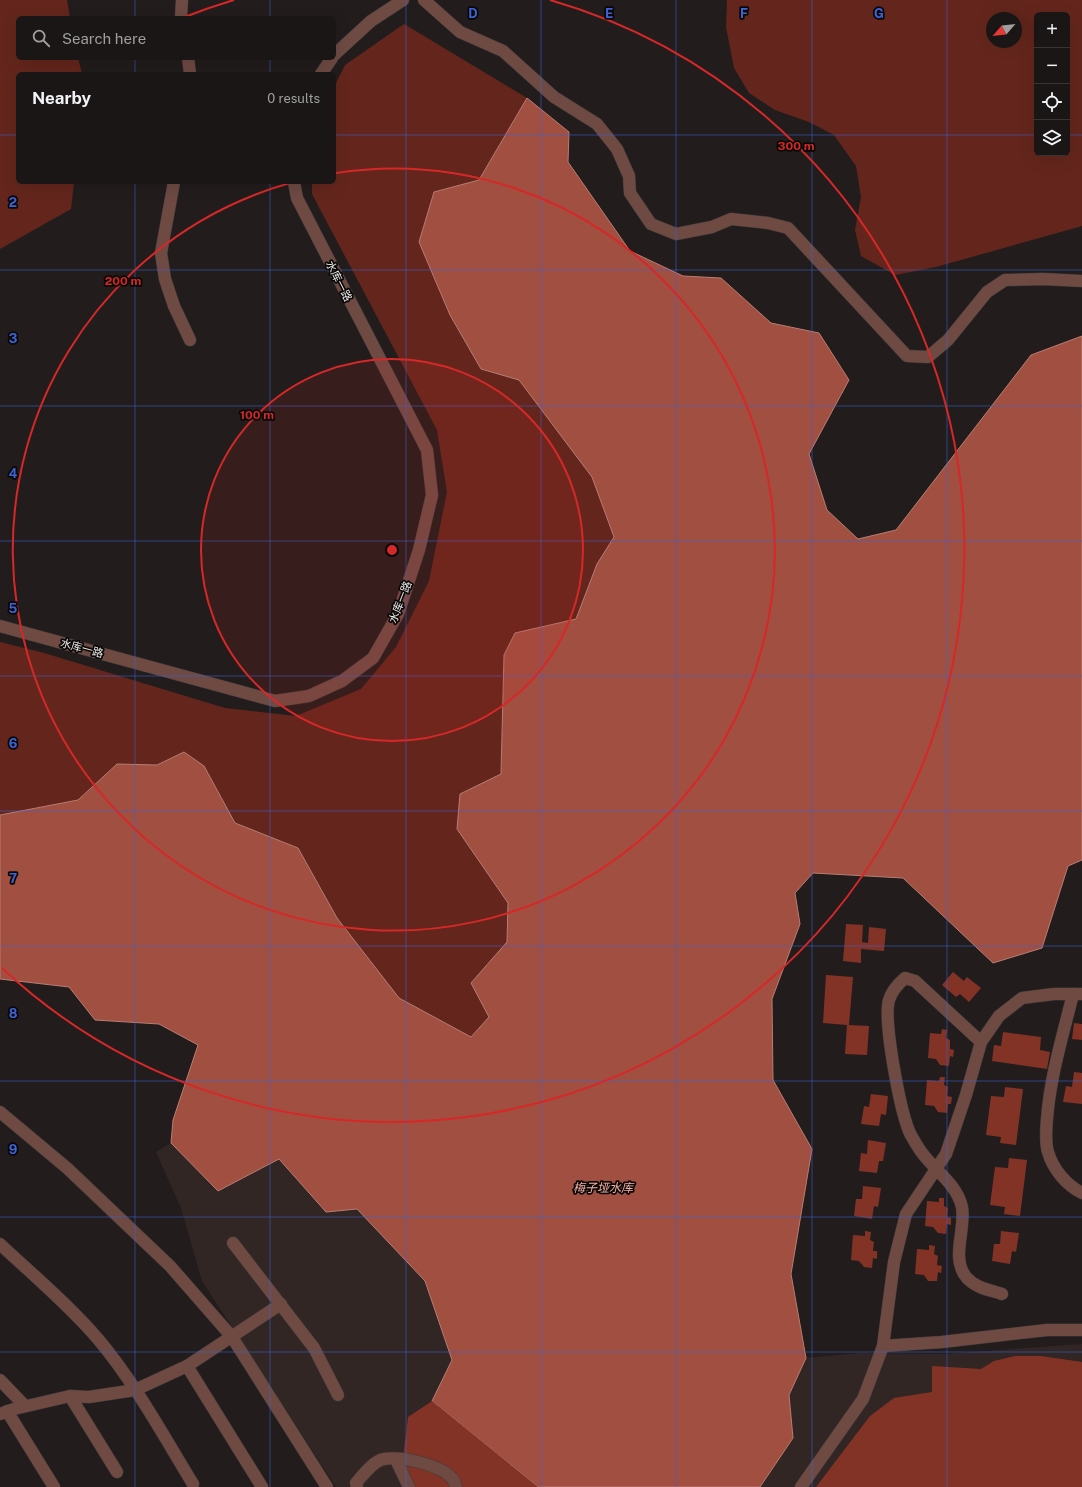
<!DOCTYPE html>
<html lang="en">
<head>
<meta charset="utf-8">
<style>
  body { margin:0; font-family:"Public Sans","Noto Sans SC",sans-serif; background:#272322; color:#f1f3f6 }
  .controls { position:absolute; right:12px; top:12px; display:grid; overflow:hidden; border-radius:6px; box-shadow:0 4px 16px #0002 }
  .controls button { width:36px; height:36px; display:grid; place-items:center; padding:0; border:0; border-bottom:1px solid #383534; background:#1a1615; color:#f1f3f6; font:20px sans-serif }
  .compass { position:absolute; left:986px; top:12px; width:36px; height:36px; border-radius:50%; background:#1a1615; box-shadow:0 4px 16px #0002; rotate:242deg }
  .list { margin:0; padding:0; list-style:none }
  h2 { display:flex; justify-content:space-between; align-items:center; height:52px; margin:0; padding:0 16px; font-size:17px }
  h2 small { font-size:13px; font-weight:400; color:#9f9fa0 }
  .icon { flex:none; width:22px; height:22px; fill:none; stroke:currentColor; stroke-width:2; stroke-linecap:round; stroke-linejoin:round }
  .map { position:relative; flex:none; width:1082px; height:1487px; overflow:hidden }
  .search { position:absolute; background:#1a1615; box-shadow:0 4px 16px #0002; left:16px; top:16px; width:320px; height:44px; display:flex; align-items:center; gap:10px; box-sizing:border-box; padding:0 14px; border-radius:6px; color:#9f9fa0; font-size:15px }
  .panel { position:absolute; background:#1a1615; box-shadow:0 4px 16px #0002; left:16px; top:72px; width:320px; height:112px; border-radius:6px }
  .map>svg:first-child { display:block }
</style>
</head>
<body>
<div class="map">
<svg width="1082" height="1487" viewBox="0 0 1082 1487">
  <rect width="100%" height="100%" fill="#221d1c"/>
  <g fill="#322624">
    <path d="M171 1143 218 1191 279 1159 326 1212 357 1209 425 1281 452 1360 432 1401 408 1417 403 1458 407 1487H336L202 1281 181 1208 156 1152Z"/>
    <path d="M1082 1344V1487H760L793 1438 789 1395 806 1358 860 1353 944 1354Z"/>
  </g>
  <g fill="#64261c" fill-rule="evenodd">
    <path d="M0 0H67L70 18H18V58H78L82 74H18V182H74L71 209 0 249Z"/>
    <path d="M727 0H1082V226L936 267 895 275 861 256 855 230 861 197 856 166 834 135 809 122 775 110 749 93 734 68 726 27ZM1037 15H1067V153H1037ZM992 18H1016V42H992Z"/>
    <path d="M404 24 527 98 479 180 434 192 419 242 450 315 481 369 519 380 592 477 614 537 597 564 576 619 515 633 504 655 501 774 457 829 508 903 507 942 471 983 489 1017 471 1037 399 998 337 918 298 848 235 823 204 766 184 752 157 765 117 764 78 800 0 815V642L44 653 225 708 296 716 361 689 396 647 429 581 447 492 437 430 312 194V182H334V87L345 65Z"/>
  </g>
  <path fill="#a14f41" stroke="#b87d73" d="M527 98 569 132 568 162 630 251 683 276 721 278 771 323 819 333 849 380 809 454 827 510 858 539 896 530 1031 355 1082 336V860L1068 866 1042 948 993 963 903 878 813 873 795 893 800 924 772 999 773 1080 812 1149 791 1274 806 1358 789 1395 793 1438 760 1487H538L432 1401 452 1360 425 1281 357 1209 326 1212 279 1159 218 1191 171 1143 173 1120 198 1045 159 1024 95 1020 69 987 0 979V815L78 800 117 764 157 765 184 752 204 766 235 823 298 848 337 918 399 998 471 1037 489 1017 471 983 507 942 508 903 457 829 460 794 501 774 504 655 515 633 576 619 597 564 614 537 592 477 519 380 481 369 450 315 419 242 434 192 479 180Z"/>
  <g fill="#823326">
    <path d="M846 924 863 925 862 942 868 943 869 927 886 929 884 951 861 949V963L843 961Z"/>
    <path d="M953 972 964 981 967 977 981 988 969 1002 960 994 956 997 942 985Z"/>
    <path d="M826 975 853 977 849 1025 869 1026 867 1055 845 1054 847 1025 823 1023Z"/>
    <path d="M1074 1023 1082 1024V1040L1072 1039Z"/>
    <path d="M942 1029 947 1030 946 1038 950 1040V1049L954 1050 953 1057 950 1056 949 1066 940 1065 936 1059 928 1058 930 1033 941 1034Z"/>
    <path d="M1003 1032 1041 1037 1040 1050 1050 1052 1047 1069 992 1061 994 1045 1001 1046Z"/>
    <path d="M1074 1072 1082 1073V1104L1063 1102 1066 1086 1072 1087Z"/>
    <path d="M940 1077H945L944 1085 948 1087 947 1096 952 1097 951 1104H948L947 1113 938 1112 934 1106 925 1105 927 1080 939 1081Z"/>
    <path d="M1005 1087 1023 1089 1016 1145 1000 1143 1001 1137 986 1135 991 1096 1004 1097Z"/>
    <path d="M871 1094 888 1096 886 1115 881 1114 879 1126 861 1124 864 1106 869 1107Z"/>
    <path d="M868 1140 886 1143 883 1161H879L877 1173 859 1171 861 1153 867 1154Z"/>
    <path d="M1009 1158 1027 1160 1020 1216 1004 1214 1005 1207 990 1205 995 1167 1008 1168Z"/>
    <path d="M863 1186 881 1188 878 1207 874 1206 872 1219 854 1216 856 1199H862Z"/>
    <path d="M939 1198H944V1206L948 1208 947 1217 951 1218V1225L947 1224 946 1234 938 1233 933 1227 925 1226 927 1201 939 1202Z"/>
    <path d="M865 1231 871 1232 870 1240 874 1242 873 1251H877V1259L873 1258 872 1268 864 1267 859 1261 851 1260 853 1235 865 1236Z"/>
    <path d="M1001 1231 1019 1233 1016 1252 1012 1251 1010 1264 992 1261 994 1244H1000Z"/>
    <path d="M929 1245 935 1246 934 1254 938 1256 937 1265 942 1266 941 1273 938 1272 937 1281H928L924 1275 915 1274 917 1249 929 1250Z"/>
    <path d="M1015 1356H1041L1082 1362V1487H816L870 1416 894 1398 932 1392V1366L981 1369 994 1361Z"/>
    <path d="M432 1401 538 1487H407L403 1458 408 1417Z"/>
  </g>
  <g fill="none" stroke-linecap="round" stroke-linejoin="round">
    <defs>
      <g id="minor">
        <path d="M424 0 460 32 503 51 554 97 597 124 617 149 629 176 630 193 651 224 676 234 712 227 731 219 768 223 788 228 907 356 928 357 948 340 987 292 1005 280 1043 279 1082 281"/>
        <path d="M181 18 182 0"/>
        <path d="M334 55 371 21 403 0"/>
        <path d="M188 58 190 74"/>
        <path d="M321 74 332 58"/>
        <path d="M174 182 161 253 165 279 174 306 190 340"/>
        <path d="M0 626 275 701 309 696 342 681 373 658 398 614 419 550 432 495 427 450 297 198 294 182"/>
        <path d="M1073 994C1063 1035 1050 1077 1047 1119 1046 1130 1045 1142 1048 1152 1053 1169 1066 1185 1082 1193"/>
        <path d="M981 1042 915 981 905 978C898 984 892 990 889 1000 883 1021 900 1109 909 1131 911 1136 915 1142 918 1147 930 1168 956 1181 962 1207 966 1230 950 1259 967 1278 976 1288 990 1290 1002 1294"/>
        <path d="M0 1112 67 1168 170 1266 232 1337 327 1487"/>
        <path d="M233 1243 314 1348 338 1395"/>
        <path d="M0 1244C33 1275 69 1305 98 1339 135 1383 163 1435 193 1484"/>
        <path d="M883 1346 942 1342 1047 1330H1082"/>
        <path d="M187 1366 262 1487"/>
        <path d="M0 1380 25 1406"/>
        <path d="M70 1396 117 1472"/>
        <path d="M7 1411 54 1487"/>
        <path d="M0 1414 14 1409 70 1396 89 1397 135 1390 187 1366 281 1304"/>
        <path d="M396 1460 409 1487"/>
        <path d="M357 1487 356 1483C363 1475 373 1461 384 1459 402 1456 440 1465 452 1478 454 1480 455 1484 456 1487"/>
        <path d="M801 1487 863 1399 883 1346 894 1262 906 1214 946 1154 966 1095 981 1042 999 1016 1022 998 1054 994H1082"/>
      </g>
    </defs>
    <use href="#minor" stroke="#3e3a39" stroke-width="13"/>
    <use href="#minor" stroke="#6e4a43" stroke-width="12"/>
  </g>
  <path fill="none" stroke="#3c65da" stroke-width="1" stroke-opacity="0.55" d="M135 0V18M270 0V18M406 0V1487M541 0V1487M676 0V1487M812 0V1487M947 0V1487M135 58V74M270 58V74M0 135H18M334 135H1037M1067 135H1082M135 182V1487M270 182V1487M0 270H1082M0 406H1082M0 541H1082M0 676H1082M0 811H1082M0 946H1082M0 1081H1082M0 1217H1082M0 1352H1082"/>
  <circle cx="392" cy="550" r="191" fill="#d62828" fill-opacity=".12"/>
  <g fill="none" stroke="#d62828" stroke-width="2">
    <circle cx="392" cy="550" r="191"/>
    <path d="M336 173A381 381 0 1 1 290 183"/>
    <path d="M182 18A572 572 0 0 1 234 0M550 0A572 572 0 1 1 2 968"/>
  </g>
  <g text-anchor="middle" stroke-width="3.5" stroke-linejoin="round" paint-order="stroke">
    <g font-size="11" fill="#ece9e8" stroke="#0a0807">
      <text transform="translate(339 281) rotate(63)" y="4">水库一路</text>
      <text transform="translate(400 602) rotate(-69)" y="4">水库一路</text>
      <text transform="translate(82 648) rotate(15)" y="4">水库一路</text>
    </g>
    <g font-size="12" font-style="italic" fill="#f7b1a3" stroke="#0a0807">
      <text x="603" y="1192">梅子垭水库</text>
    </g>
  </g>
  <g font-size="13" text-anchor="middle" font-weight="bold" fill="#3c65da" stroke="#0a0807" stroke-width="3.5" stroke-linejoin="round" paint-order="stroke">
    <text x="473" y="18">D</text>
    <text x="609" y="18">E</text>
    <text x="744" y="18">F</text>
    <text x="879" y="18">G</text>
    <text x="13" y="207">2</text>
    <text x="13" y="343">3</text>
    <text x="13" y="478">4</text>
    <text x="13" y="613">5</text>
    <text x="13" y="748">6</text>
    <text x="13" y="883">7</text>
    <text x="13" y="1018">8</text>
    <text x="13" y="1154">9</text>
  </g>
  <circle cx="392" cy="550" r="6" fill="#d62828" stroke="#0a0807" stroke-width="2"/>
  <g font-size="12" text-anchor="middle" font-weight="bold" fill="#d62828" stroke="#0a0807" stroke-width="3.5" stroke-linejoin="round" paint-order="stroke">
    <text x="796" y="150">300 m</text>
    <text x="123" y="285">200 m</text>
    <text x="257" y="419">100 m</text>
  </g>
</svg>
<div class="controls">
<button>+</button>
<button>−</button>
<button><svg class="icon" aria-label="locate" viewBox="0 0 24 24"><circle cx="12" cy="12" r="6"/><path d="M12 2v4M12 18v4M2 12h4M18 12h4"/></svg></button>
<button><svg class="icon" aria-label="layers" viewBox="0 0 24 24"><path d="M12 4l9 5-9 5-9-5zM3 14l9 5 9-5"/></svg></button>
</div>
<svg class="compass" viewBox="-18 -18 36 36"><path d="M0-13l5 13h-10z" fill="#e53935"/><path d="M0 13l5-13h-10z" fill="#9f9fa0"/></svg>
<div class="search"><svg class="icon" aria-label="search" viewBox="0 0 24 24"><circle cx="10" cy="10" r="6"/><path d="M15 15l6 6"/></svg>Search here</div>
<section class="panel">
<h2>Nearby<small>0 results</small></h2>
<ul class="list">
</ul>
</section>
</div>
</body>
</html>
